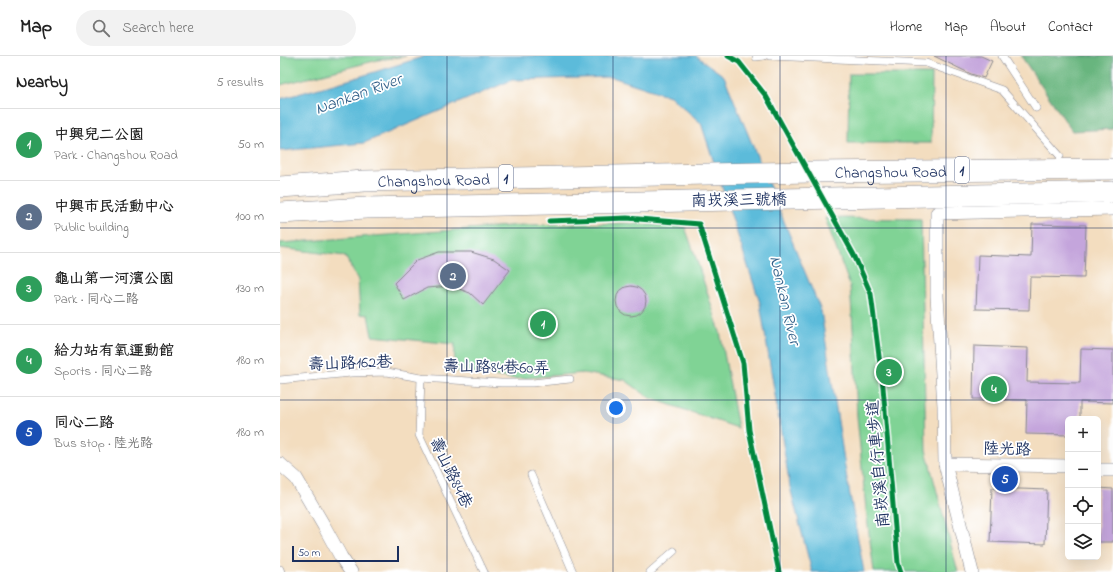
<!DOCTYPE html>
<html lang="en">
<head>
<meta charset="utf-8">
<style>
  body { margin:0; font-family:"Indie Flower","LXGW WenKai TC",sans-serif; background:#f2f2f2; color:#222 }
  .controls { position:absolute; right:12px; bottom:12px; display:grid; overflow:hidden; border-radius:6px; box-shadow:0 4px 16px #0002 }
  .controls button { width:36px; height:36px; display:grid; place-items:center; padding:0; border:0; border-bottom:1px solid #e0e0e0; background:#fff; color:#222; font:20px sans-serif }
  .scale { position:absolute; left:12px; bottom:10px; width:107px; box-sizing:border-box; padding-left:4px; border:2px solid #1b2f5e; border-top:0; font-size:11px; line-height:14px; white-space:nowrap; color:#1b2f5e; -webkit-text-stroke:3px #fff; paint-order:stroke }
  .you { position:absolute; left:336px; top:352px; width:14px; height:14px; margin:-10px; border:3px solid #fff; border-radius:50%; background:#1a73e8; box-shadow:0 0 0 6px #1a73e833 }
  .badge { display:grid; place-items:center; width:26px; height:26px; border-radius:50%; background:#d1495b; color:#fff; font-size:13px; font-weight:700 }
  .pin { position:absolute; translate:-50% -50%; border:2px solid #fff; box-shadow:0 1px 4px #0006 }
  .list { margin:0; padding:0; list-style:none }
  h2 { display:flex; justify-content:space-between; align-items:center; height:52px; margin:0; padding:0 16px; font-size:17px }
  h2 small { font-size:13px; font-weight:400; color:#767676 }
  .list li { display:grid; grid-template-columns:26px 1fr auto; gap:12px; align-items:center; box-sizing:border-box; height:72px; padding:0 16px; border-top:1px solid #e0e0e0 }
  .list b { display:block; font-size:15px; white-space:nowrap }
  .list p { margin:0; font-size:13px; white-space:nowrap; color:#767676 }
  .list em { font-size:13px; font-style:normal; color:#767676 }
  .icon { flex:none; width:22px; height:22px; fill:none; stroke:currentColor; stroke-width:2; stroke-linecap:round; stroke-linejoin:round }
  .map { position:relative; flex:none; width:833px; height:516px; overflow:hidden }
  header { display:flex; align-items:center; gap:24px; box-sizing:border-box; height:56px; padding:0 20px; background:#fff; border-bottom:1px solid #e0e0e0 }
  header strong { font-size:19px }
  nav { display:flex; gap:22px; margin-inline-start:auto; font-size:14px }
  .search { width:280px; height:36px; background:#f2f2f2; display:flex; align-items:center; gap:10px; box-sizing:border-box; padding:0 14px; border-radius:22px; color:#767676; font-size:15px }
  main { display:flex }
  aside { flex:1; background:#fff }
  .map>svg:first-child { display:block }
</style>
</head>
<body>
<header>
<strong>Map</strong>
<div class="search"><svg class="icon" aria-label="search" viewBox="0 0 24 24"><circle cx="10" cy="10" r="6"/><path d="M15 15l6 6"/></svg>Search here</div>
<nav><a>Home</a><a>Map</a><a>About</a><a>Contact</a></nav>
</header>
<main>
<aside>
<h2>Nearby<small>5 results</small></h2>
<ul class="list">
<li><span class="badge" style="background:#2e9e5b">1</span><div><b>中興兒二公園</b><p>Park · Changshou Road</p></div><em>50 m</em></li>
<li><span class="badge" style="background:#5c6f8a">2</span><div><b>中興市民活動中心</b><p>Public building</p></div><em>100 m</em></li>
<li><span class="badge" style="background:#2e9e5b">3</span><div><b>龜山第一河濱公園</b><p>Park · 同心二路</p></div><em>130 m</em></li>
<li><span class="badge" style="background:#2e9e5b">4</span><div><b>給力站有氧運動館</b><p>Sports · 同心二路</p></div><em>180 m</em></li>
<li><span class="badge" style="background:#1a4fb4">5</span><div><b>同心二路</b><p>Bus stop · 陸光路</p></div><em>180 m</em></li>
</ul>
</aside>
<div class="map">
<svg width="833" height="516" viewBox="0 0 833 516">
  <rect width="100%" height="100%" fill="#fff"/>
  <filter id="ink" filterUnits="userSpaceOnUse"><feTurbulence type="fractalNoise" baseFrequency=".025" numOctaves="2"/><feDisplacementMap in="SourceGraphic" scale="8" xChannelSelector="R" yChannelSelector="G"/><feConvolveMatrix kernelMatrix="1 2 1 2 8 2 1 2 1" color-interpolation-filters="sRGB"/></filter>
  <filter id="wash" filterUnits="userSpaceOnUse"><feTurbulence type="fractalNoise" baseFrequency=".012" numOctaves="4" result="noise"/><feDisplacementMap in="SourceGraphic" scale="16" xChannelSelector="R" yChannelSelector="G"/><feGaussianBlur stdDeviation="0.9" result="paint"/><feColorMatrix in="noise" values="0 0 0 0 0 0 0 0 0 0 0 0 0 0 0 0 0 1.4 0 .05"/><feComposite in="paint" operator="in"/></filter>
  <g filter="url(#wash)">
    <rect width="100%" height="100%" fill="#f3ddbf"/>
    <g fill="#80d395" stroke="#4e817a">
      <path d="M0 0H126L98 4 0 29Z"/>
      <path d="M569 18H652L651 87H568Z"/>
      <path d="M545 162 641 163 646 394 678 516H594L586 454 577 360 573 273 570 230Z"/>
      <path d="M346 167 405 171 417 205 440 276 458 372 370 342 345 324 303 317 236 323 174 315 175 288 92 280 88 259 80 258 78 224 65 200 0 192V187L242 169Z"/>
    </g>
    <path fill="#68b57e" stroke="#42726e" d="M741 0H833V73L792 75Z"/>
    <path fill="#5cbbda" stroke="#3c759c" d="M146 0H416L444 20 541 255 566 417 584 516H532L510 431 480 247 421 67 390 40 332 21 232 24 84 87 0 95V43L72 23Z"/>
    <g id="blocks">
      <g fill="#c4a5dc">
        <path d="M654 0H701L712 5 704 22 691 18Z"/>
        <path d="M752 168 806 169 804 222 750 221 749 254 696 253 698 199 751 201Z"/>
        <path d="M159 196H191L214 203 230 214 203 249 190 237 171 230 147 232 124 244 114 227 137 204Z"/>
        <circle cx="351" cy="245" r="15"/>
        <path d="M694 290 748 292 747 326 800 327 801 293 833 294V347L800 346V363H788V379L746 378 747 344 693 343Z"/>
        <path d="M712 432 767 434 765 488 710 486Z"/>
        <path d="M818 432 833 433V486H818Z"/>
      </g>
    </g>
  </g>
  <g filter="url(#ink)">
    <use href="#blocks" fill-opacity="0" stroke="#87868e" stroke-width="1"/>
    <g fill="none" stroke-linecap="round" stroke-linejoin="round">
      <defs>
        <g id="service">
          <path d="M490 0 646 7 722 34 780 100"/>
          <path d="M722 0 756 52"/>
          <path d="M476 1 484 0"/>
          <path d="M141 322 139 379 204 516"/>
          <path d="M0 324 71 317 107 316 141 322 221 327H252L290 323"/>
          <path d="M251 419 293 516"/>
          <path d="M0 513 1 516"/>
          <path d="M370 516 394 495"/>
        </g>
        <g id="minor">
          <path d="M0 408 16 422 44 470 61 501 71 516"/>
          <path d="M665 408 788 410"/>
          <path d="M818 414H833"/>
          <path d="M692 516 665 408 664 350 657 240V157L833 153"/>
        </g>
        <g id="primary">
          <path id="s1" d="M0 131 84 125 532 116 833 113"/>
          <path d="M0 157 86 152 833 136"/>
        </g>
      </defs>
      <use href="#service" stroke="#87868e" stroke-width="8"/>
      <use href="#minor" stroke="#87868e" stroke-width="14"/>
      <use href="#primary" stroke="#87868e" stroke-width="22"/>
      <use href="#service" stroke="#fff" stroke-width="7"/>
      <use href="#minor" stroke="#fff" stroke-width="13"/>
      <use href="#primary" stroke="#fff" stroke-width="21"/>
      <defs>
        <g id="cycleway">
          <path d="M448 0 459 6 486 40 574 199 591 238 603 331 618 507 621 516"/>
          <path d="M269 165 347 162 419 168 463 307 469 374 499 516"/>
        </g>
      </defs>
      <use href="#cycleway" stroke="#fff" stroke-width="8"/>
      <use href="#cycleway" stroke="#00873e" stroke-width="5"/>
    </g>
  </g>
  <path fill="none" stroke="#1b2f5e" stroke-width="1" stroke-opacity="0.55" d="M167 0V516M333 0V516M500 0V516M666 0V516M0 172H833M0 344H833"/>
  <g text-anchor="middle" stroke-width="3.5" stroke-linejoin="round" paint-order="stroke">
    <g fill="#fff" stroke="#5f6d8e" stroke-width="1">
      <rect x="675" y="101" width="14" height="26" rx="3"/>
      <rect x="219" y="109" width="14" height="26" rx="3"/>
    </g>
    <g font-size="15" font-weight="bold" fill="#1b2f5e">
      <text x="682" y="119">1</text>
      <text x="226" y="127">1</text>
    </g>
    <g font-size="16" fill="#1b2f5e" stroke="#fff">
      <text dy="6" stroke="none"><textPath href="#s1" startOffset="611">Changshou Road</textPath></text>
      <text dy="6" stroke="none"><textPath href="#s1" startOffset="154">Changshou Road</textPath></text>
      <text transform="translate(459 143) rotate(-1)" y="6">南崁溪三號橋</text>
      <text transform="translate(70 306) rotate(-2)" y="6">壽山路162巷</text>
      <text transform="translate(216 310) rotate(1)" y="6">壽山路84巷60弄</text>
      <text transform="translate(727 392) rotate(1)" y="6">陸光路</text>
      <text transform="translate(597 408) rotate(-95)" y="6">南崁溪自行車步道</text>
      <text transform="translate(172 416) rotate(64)" y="6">壽山路84巷</text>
    </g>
    <g font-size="17" font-style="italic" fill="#326089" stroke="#fff">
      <text transform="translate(78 37) rotate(-20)" y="6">Nankan River</text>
      <text transform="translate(506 244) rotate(77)" y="6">Nankan River</text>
    </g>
  </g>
</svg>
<div class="controls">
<button>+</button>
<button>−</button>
<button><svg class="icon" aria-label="locate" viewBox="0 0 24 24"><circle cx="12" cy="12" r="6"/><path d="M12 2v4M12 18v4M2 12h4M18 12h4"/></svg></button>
<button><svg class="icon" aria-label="layers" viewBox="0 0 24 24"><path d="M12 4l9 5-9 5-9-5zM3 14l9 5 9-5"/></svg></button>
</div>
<div class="scale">50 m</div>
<div class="you"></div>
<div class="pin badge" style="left:263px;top:268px;background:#2e9e5b">1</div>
<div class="pin badge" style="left:173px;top:220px;background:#5c6f8a">2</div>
<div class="pin badge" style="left:609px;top:316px;background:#2e9e5b">3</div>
<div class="pin badge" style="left:714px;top:333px;background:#2e9e5b">4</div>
<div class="pin badge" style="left:725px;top:423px;background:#1a4fb4">5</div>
</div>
</main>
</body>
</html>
